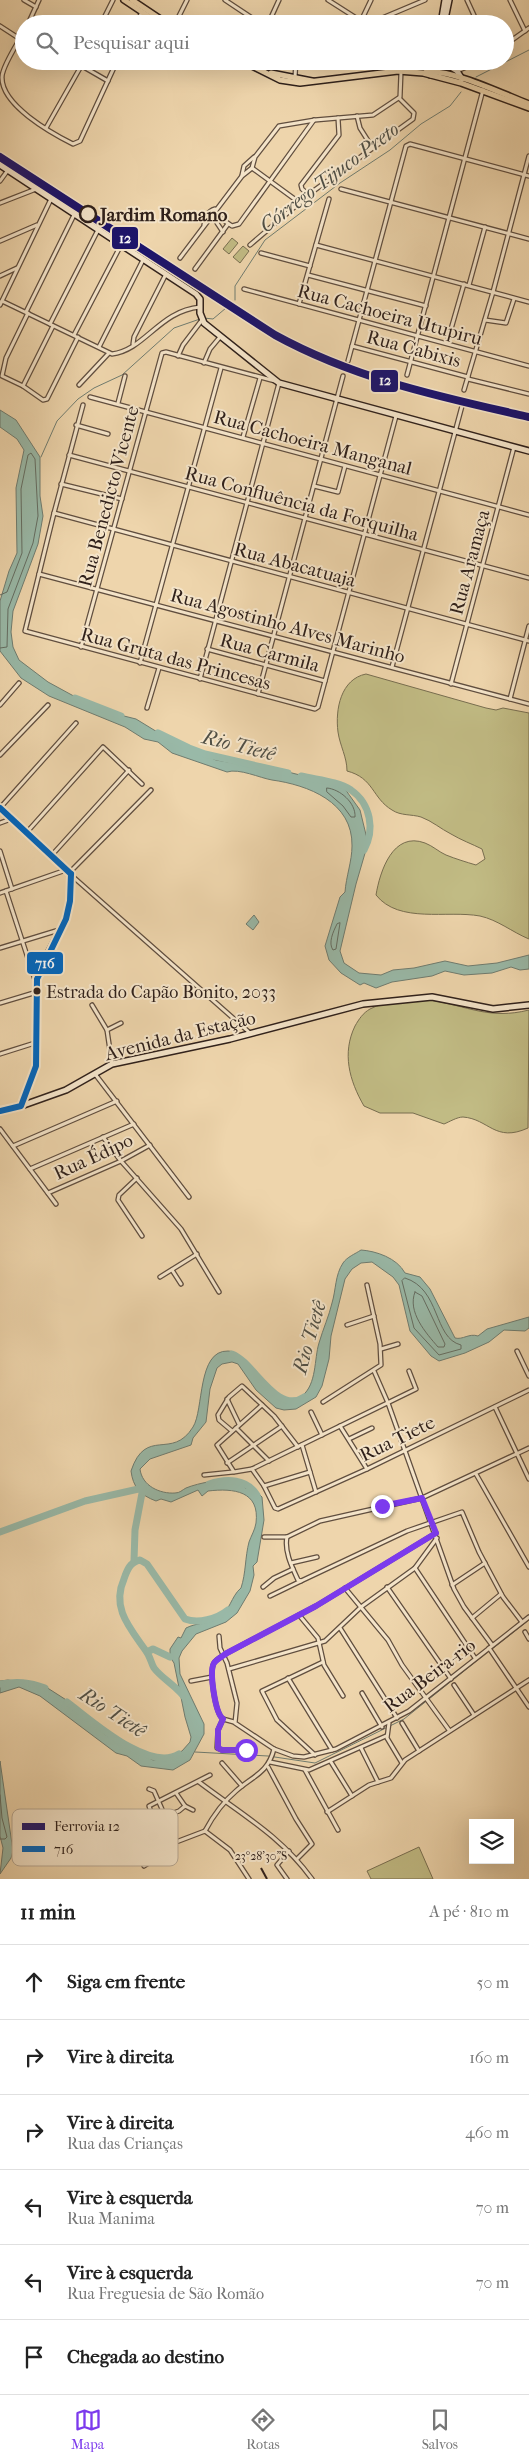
<!DOCTYPE html>
<html lang="pt">
<head>
<meta charset="utf-8">
<style>
  body { margin:0; font-family:"IM FELL French Canon",serif; background:#f6f6f6; color:#222 }
  .controls { position:absolute; right:15px; bottom:15px; display:grid; overflow:hidden; border-radius:0px; box-shadow:0 5px 20px #0002 }
  .controls button { width:45px; height:45px; display:grid; place-items:center; padding:0; border:0; border-bottom:1px solid #e0e0e0; background:#fff; color:#222; font:25px sans-serif }
  .stop { position:absolute; width:15px; height:15px; margin:-11px; border:4px solid #7c3aed; border-radius:50%; background:#fff }
  .stop.end { background:#7c3aed; border-color:#fff; box-shadow:0 1px 5px #0008 }
  .list { margin:0; padding:0; list-style:none }
  h2 { display:flex; justify-content:space-between; align-items:center; height:65px; margin:0; padding:0 20px; font-size:21px }
  h2 small { font-size:16px; font-weight:400; color:#767676 }
  .list li { display:grid; grid-template-columns:32px 1fr auto; gap:15px; align-items:center; box-sizing:border-box; height:75px; padding:0 20px; border-top:1px solid #e0e0e0 }
  .list b { display:block; font-size:19px; white-space:nowrap }
  .list p { margin:0; font-size:16px; white-space:nowrap; color:#767676 }
  .list em { font-size:16px; font-style:normal; color:#767676 }
  .icon { flex:none; width:28px; height:28px; fill:none; stroke:currentColor; stroke-width:2; stroke-linecap:round; stroke-linejoin:round }
  .map { position:relative; flex:none; width:529px; height:1879px; overflow:hidden }
  .search { position:absolute; background:#fff; box-shadow:0 5px 20px #0002; left:15px; right:15px; top:15px; height:55px; display:flex; align-items:center; gap:12px; box-sizing:border-box; padding:0 18px; border-radius:28px; color:#767676; font-size:19px }
  .sheet { height:515px; background:#fff }
  nav { display:flex; justify-content:space-around; align-items:center; box-sizing:border-box; height:70px; border-top:1px solid #e0e0e0; background:#fff; font-size:14px; color:#767676 }
  nav a { display:grid; justify-items:center; gap:2px }
  nav .on { color:#7c3aed }
  .map>svg:first-child { display:block }
</style>
</head>
<body>
<div class="map">
<svg width="529" height="1879" viewBox="0 0 529 1879">
  <rect width="100%" height="100%" fill="#eed5ac"/>
  <filter id="stains"><feTurbulence type="fractalNoise" baseFrequency=".004" numOctaves="4"/><feColorMatrix values="0 0 0 0 .2 0 0 0 0 .09 0 0 0 0 .02 0 0 0 .5 -.17"/></filter>
  <radialGradient id="worn" r=".72"><stop offset=".6" stop-color="#630" stop-opacity="0"/><stop offset="1" stop-color="#630" stop-opacity=".3"/></radialGradient>
  <g fill="#c1bb84" stroke="#786e50">
    <path d="M232 238 238 243 229 254 223 249Z"/>
    <path d="M243 246 249 251 240 263 233 257Z"/>
    <path d="M366 674 486 708 496 710 503 708 529 713V939C512 932 498 920 480 916 447 910 399 924 376 895 380 871 393 831 425 843 433 846 439 852 446 855 456 859 466 862 476 865L485 859 482 849C472 844 461 840 451 834 441 829 432 821 421 817 411 814 401 816 392 810 372 798 374 778 347 771 347 757 340 746 338 732 335 709 341 679 366 674Z"/>
    <path d="M430 1000C468 1006 489 1020 529 1010L528 1128C495 1143 489 1119 463 1117 457 1117 449 1122 444 1124L413 1113H380L364 1106C349 1080 342 1053 355 1026 359 1019 363 1013 370 1009 386 1000 412 1002 430 1000Z"/>
    <path d="M419 1847 433 1879H371L367 1871Z"/>
  </g>
  <g fill="#99b9a8" stroke="#6f7c70">
    <path d="M0 410 16 420 40 457V496L43 516 38 544 13 611 11 632 13 647 19 660 48 682 81 700 108 712 136 719 172 741 216 760 288 772 332 783 345 789 360 810 368 843 356 884 340 951 344 963 359 973 381 975 393 970 414 968 445 961 468 966 497 963 529 955V969L520 970 511 967 492 973 464 975 445 971 432 976 392 982 376 988 364 983 360 985 341 973 329 960 325 946 340 897 345 892C346 877 352 861 352 846 353 802 308 785 272 780 260 778 239 768 227 772L172 753 158 742 144 739 125 727 49 696 21 678 0 651V601L9 571 17 553 16 488 24 450 17 439 0 427Z"/>
    <path d="M254 915 259 922 253 930 246 924Z"/>
    <path d="M361 1250C376 1251 397 1258 405 1273L420 1277 430 1289 455 1338C463 1340 469 1333 478 1336L487 1329 529 1317V1328L525 1331 504 1330 489 1342 465 1353 439 1361 431 1356 410 1331 399 1285 393 1277 372 1262 361 1263 352 1269 345 1279 331 1336 329 1359 322 1386 316 1397 296 1409 284 1410 276 1408 256 1390 238 1364 232 1362 222 1364 217 1368 210 1389 206 1422 193 1438 191 1445 150 1459 140 1469C142 1486 160 1494 175 1493 180 1493 182 1490 186 1488 198 1483 227 1477 240 1481L245 1488H253L262 1497 264 1520 257 1562 253 1566 254 1575 250 1591 237 1613 226 1622 196 1634 182 1651 179 1658 180 1674 204 1724V1734L190 1760 173 1770 141 1766 127 1756 116 1753 40 1696 19 1687 0 1693V1681L8 1680 46 1687 71 1703 76 1711 106 1735 153 1760 168 1758 182 1751 190 1742 191 1737 185 1717 174 1663 170 1657V1649L178 1637 181 1638 186 1628C196 1623 209 1623 217 1619 230 1612 231 1596 241 1588 246 1573 245 1557 249 1542 251 1536 255 1530 256 1523 260 1491 234 1488 208 1491L202 1496 198 1490 171 1502 161 1499 156 1501C140 1495 133 1487 131 1471 146 1426 172 1461 193 1427 204 1410 197 1350 228 1351 238 1351 240 1359 245 1365 247 1367 251 1369 254 1372 266 1385 281 1410 302 1396 317 1384 314 1359 319 1343 323 1329 329 1316 332 1303 336 1290 335 1275 343 1263 347 1257 355 1254 361 1250Z"/>
    <path d="M0 1761 13 1851 11 1858 0 1874 3 1848 0 1836Z"/>
  </g>
  <g fill="none" stroke-linecap="round" stroke-linejoin="round">
    <g stroke="#646d62" stroke-width="1">
      <path d="M0 595 7 592 22 553 21 489 28 455 31 453 35 459 38 516 33 543 8 609 7 647 0 648"/>
      <path d="M327 788C340 789 356 803 355 817H351L343 806 327 792Z"/>
      <path d="M340 923 336 949 333 950C328 943 333 932 337 924Z"/>
      <path d="M405 1278C441 1289 433 1338 461 1345V1349L439 1355 414 1328 402 1281Z"/>
      <path d="M415 1292 422 1296 445 1344 444 1347H438C426 1333 407 1312 415 1292Z"/>
      <path d="M0 1795 2 1818 7 1837 5 1839H0"/>
    </g>
    <g stroke="#6f7c70" stroke-width="1">
      <path d="M476 77 529 50"/>
      <path d="M235 300V286L265 240 340 183 390 150 421 124 450 106 461 92"/>
      <path d="M204 318 213 319 226 308"/>
      <path d="M41 457 57 421 78 399 94 388 122 375 174 328 200 319"/>
      <path d="M492 1649 529 1620"/>
      <path d="M195 1752 268 1756 315 1763 404 1719 489 1651"/>
    </g>
    <g stroke="#99b9a8" stroke-width="7">
      <path d="M75 698 121 716"/>
      <path d="M158 733 189 748 205 754 288 773"/>
      <path d="M301 776C317 780 337 781 351 790 371 804 375 830 364 850"/>
      <path d="M232 1354C253 1361 277 1416 304 1397"/>
      <path d="M209 1484C227 1478 247 1479 257 1495"/>
      <path d="M0 1532 85 1501 143 1488 135 1530 134 1561"/>
      <path d="M147 1652 153 1649 170 1657"/>
      <path d="M0 1684C17 1681 29 1682 45 1688"/>
      <path d="M187 1701C179 1687 163 1680 154 1668 151 1663 150 1656 146 1651 130 1628 111 1608 124 1579 127 1570 130 1562 140 1560L147 1564 185 1619C198 1624 217 1619 228 1610"/>
      <path d="M67 1702C90 1719 149 1773 179 1754"/>
    </g>
    <defs>
      <g id="street">
        <path d="M24 0 36 7"/>
        <path d="M225 0 261 24"/>
        <path d="M328 0 361 21 360 24"/>
        <path d="M467 0 478 24"/>
        <path d="M510 0 525 31"/>
        <path d="M361 21 371 0"/>
        <path d="M28 24 39 0"/>
        <path d="M101 24 113 0"/>
        <path d="M136 24 142 12"/>
        <path d="M175 24 187 0"/>
        <path d="M268 24 279 0"/>
        <path d="M368 24 425 0"/>
        <path d="M0 26 20 39"/>
        <path d="M24 32C18 42 2 67 2 77 1 105 51 133 73 144L80 141 117 61"/>
        <path d="M505 45 529 28"/>
        <path d="M82 66 108 81"/>
        <path d="M457 71 481 61"/>
        <path d="M295 77 296 61"/>
        <path d="M357 116 360 128 372 147"/>
        <path d="M46 128 84 61"/>
        <path d="M252 168 300 203"/>
        <path d="M242 175 244 166 254 157"/>
        <path d="M0 181 8 170"/>
        <path d="M341 189 529 239"/>
        <path d="M309 195 302 189 301 185 339 135 338 118"/>
        <path d="M0 203 36 189"/>
        <path d="M213 213 232 226 239 224 314 120"/>
        <path d="M217 215V223L223 232"/>
        <path d="M204 225C204 218 208 211 215 209"/>
        <path d="M0 241 37 225"/>
        <path d="M250 245 312 192 413 119 414 113 399 98"/>
        <path d="M316 245 529 302"/>
        <path d="M261 253 310 266"/>
        <path d="M180 258 242 176 252 168 255 157 279 126 315 120 373 115 400 97 401 72"/>
        <path d="M195 269 228 224"/>
        <path d="M308 275 426 306"/>
        <path d="M0 276 17 268"/>
        <path d="M469 285 485 227"/>
        <path d="M244 289 529 366"/>
        <path d="M2 301 112 354C145 350 159 311 200 307"/>
        <path d="M299 304 329 199"/>
        <path d="M0 305 51 199"/>
        <path d="M26 312 74 215"/>
        <path d="M28 313 6 358 2 376 23 386 43 400 47 399 78 337"/>
        <path d="M485 320 506 323 514 299"/>
        <path d="M50 324 98 230"/>
        <path d="M74 335 121 245"/>
        <path d="M447 343 464 284"/>
        <path d="M133 344 134 337 166 274"/>
        <path d="M352 346 468 377"/>
        <path d="M99 347 143 260"/>
        <path d="M178 356 183 345 202 320"/>
        <path d="M348 361 406 146 410 144 529 176"/>
        <path d="M204 363 210 349 220 337"/>
        <path d="M407 375 483 90"/>
        <path d="M468 379 529 394"/>
        <path d="M79 385 109 353"/>
        <path d="M23 386 53 326"/>
        <path d="M464 390 493 292 529 156"/>
        <path d="M90 397 529 515"/>
        <path d="M118 403 125 376"/>
        <path d="M83 405 54 513 25 631 315 709 318 707 325 681 396 416"/>
        <path d="M76 425 108 434"/>
        <path d="M243 437 260 378"/>
        <path d="M69 455 529 578"/>
        <path d="M61 484 122 499"/>
        <path d="M314 486 338 492 345 466"/>
        <path d="M54 513 529 641"/>
        <path d="M39 574 529 704"/>
        <path d="M81 647 162 353 166 352 275 381"/>
        <path d="M207 649 325 681"/>
        <path d="M140 663 221 368"/>
        <path d="M392 667 462 406"/>
        <path d="M200 679 279 383"/>
        <path d="M451 684 514 447"/>
        <path d="M258 694 343 376"/>
        <path d="M510 699 529 626"/>
        <path d="M0 705 19 683"/>
        <path d="M147 708 159 668"/>
        <path d="M0 755 48 705"/>
        <path d="M0 808 76 723"/>
        <path d="M0 823 11 819"/>
        <path d="M27 832 103 747 142 784"/>
        <path d="M0 851 12 889"/>
        <path d="M51 856 129 770"/>
        <path d="M70 872 151 790"/>
        <path d="M71 875 250 1033"/>
        <path d="M6 891 36 983"/>
        <path d="M0 893 66 870"/>
        <path d="M0 948 59 930"/>
        <path d="M0 1003 37 992"/>
        <path d="M92 1005 107 1030 112 1064"/>
        <path d="M107 1030 121 1023"/>
        <path d="M0 1054 38 1042"/>
        <path d="M95 1074 189 1197"/>
        <path d="M0 1129 56 1204"/>
        <path d="M103 1137 121 1161 181 1229 219 1292"/>
        <path d="M13 1146 117 1101"/>
        <path d="M30 1169 134 1124"/>
        <path d="M137 1178 119 1195 118 1200 142 1236"/>
        <path d="M48 1193 121 1161 150 1145"/>
        <path d="M172 1270 181 1284"/>
        <path d="M160 1277 197 1254"/>
        <path d="M347 1325 374 1316"/>
        <path d="M381 1349 398 1344"/>
        <path d="M517 1351 529 1376"/>
        <path d="M374 1371 388 1403 454 1589 464 1607 492 1645"/>
        <path d="M227 1399 239 1424"/>
        <path d="M323 1402 381 1365 380 1344 367 1285"/>
        <path d="M262 1405 217 1445 234 1472 252 1469 416 1389 409 1371"/>
        <path d="M495 1407 529 1479"/>
        <path d="M311 1412 322 1435"/>
        <path d="M340 1426 367 1469"/>
        <path d="M236 1428 269 1461"/>
        <path d="M232 1431 219 1420 218 1415 229 1397 242 1386 274 1416 298 1447"/>
        <path d="M349 1439 372 1428"/>
        <path d="M302 1445 316 1492"/>
        <path d="M227 1463 282 1426"/>
        <path d="M252 1469 264 1486 310 1472"/>
        <path d="M476 1474 529 1567"/>
        <path d="M204 1475 233 1472"/>
        <path d="M264 1486 275 1508 278 1509 367 1469 529 1390"/>
        <path d="M264 1537H286"/>
        <path d="M287 1537C284 1551 292 1567 298 1580L301 1581 407 1531 462 1512 479 1552 503 1597 522 1622"/>
        <path d="M287 1537 320 1521 422 1498 529 1448"/>
        <path d="M291 1563 317 1557"/>
        <path d="M415 1568 475 1658"/>
        <path d="M452 1585 485 1563"/>
        <path d="M263 1587 274 1578 293 1569"/>
        <path d="M387 1587 451 1679"/>
        <path d="M345 1588 388 1640 402 1665 449 1730"/>
        <path d="M270 1596 301 1581"/>
        <path d="M299 1615 318 1638 324 1665 343 1696"/>
        <path d="M472 1618 501 1594"/>
        <path d="M340 1628 397 1718"/>
        <path d="M525 1632 529 1639"/>
        <path d="M219 1636 220 1648 227 1663 237 1703 235 1723 274 1749 293 1756 304 1757 336 1749 409 1711 529 1617"/>
        <path d="M489 1648 529 1707"/>
        <path d="M229 1669 325 1641 361 1607 415 1568 437 1538"/>
        <path d="M288 1678 332 1750"/>
        <path d="M191 1681 212 1677"/>
        <path d="M454 1685 474 1715"/>
        <path d="M362 1693 382 1727"/>
        <path d="M223 1719C215 1713 209 1672 214 1663 216 1659 223 1656 227 1653L316 1606 436 1533"/>
        <path d="M234 1722 223 1719 218 1730 217 1748 222 1750H245"/>
        <path d="M389 1723 387 1738 402 1763"/>
        <path d="M402 1723 419 1751"/>
        <path d="M361 1748 378 1782"/>
        <path d="M315 1755 277 1720 262 1691 323 1662"/>
        <path d="M270 1762 309 1770 386 1736"/>
        <path d="M331 1762 352 1796"/>
        <path d="M222 1763 242 1786"/>
        <path d="M268 1767 296 1819 312 1844 297 1859"/>
        <path d="M305 1770 338 1830"/>
        <path d="M199 1782C241 1814 280 1835 312 1879"/>
        <path d="M149 1789 154 1791 165 1816 179 1811 185 1806 193 1810"/>
        <path d="M176 1793 185 1806"/>
        <path d="M327 1812 369 1785 391 1778 405 1760 529 1680"/>
        <path d="M205 1831C213 1816 223 1802 236 1791 253 1776 268 1773 274 1749"/>
        <path d="M163 1847 205 1831 230 1850 249 1879"/>
        <path d="M128 1848 160 1836"/>
        <path d="M144 1866 160 1856 163 1847 149 1806 210 1775"/>
        <path d="M287 1879 277 1865 289 1851"/>
      </g>
      <g id="secondary">
        <path d="M441 24 445 0"/>
        <path d="M444 24 449 0"/>
        <path d="M441 61 457 71 462 79"/>
        <path d="M431 75 434 61"/>
        <path d="M0 165 196 294 200 299V313L204 323 279 383 529 451"/>
        <path d="M0 808 71 874 70 901 66 919 43 963 37 979 36 1066 21 1106 0 1111"/>
        <path d="M21 1106 66 1090 112 1064 230 1039 363 1004 432 997 493 1009 529 1005"/>
      </g>
      <g id="primary">
        <path d="M124 0 160 24"/>
        <path d="M132 0 168 24"/>
        <path d="M242 61 280 80 300 83 398 71 423 73 461 83 529 108"/>
        <path d="M426 72C452 69 503 94 529 104"/>
        <path d="M271 73 312 81"/>
      </g>
    </defs>
    <use href="#street" stroke="#604e3f" stroke-width="5.5"/>
    <use href="#secondary" stroke="#30211b" stroke-width="8"/>
    <use href="#primary" stroke="#30211b" stroke-width="8"/>
    <use href="#street" stroke="#f4e4c9" stroke-width="3"/>
    <use href="#secondary" stroke="#f4e4c9" stroke-width="5"/>
    <use href="#primary" stroke="#eed5ac" stroke-width="5"/>
    <defs>
      <g id="bus-1">
        <path d="M0 808 71 874"/>
        <path d="M0 1111 21 1106 36 1066 37 979 66 919 70 901 71 874"/>
      </g>
    </defs>
    <use href="#bus-1" stroke="#f4e4c9" stroke-width="10"/>
    <use href="#bus-1" stroke="#0065bd" stroke-width="6"/>
    <defs>
      <path id="rail-1" d="M0 157 275 335C355 379 441 397 529 417"/>
    </defs>
    <use href="#rail-1" stroke="#f4e4c9" stroke-width="11"/>
    <use href="#rail-1" stroke="#1c146b" stroke-width="8"/>
  </g>
  <g fill="none" stroke-linecap="round" stroke-linejoin="round">
    <path stroke="#7c3aed" stroke-width="6" d="M246 1750H222L218 1748V1730L223 1719C215 1713 209 1671 214 1663 217 1659 223 1656 227 1653L316 1606 436 1533 422 1498 382 1506"/>
  </g>
  <path fill="none" stroke="#30211b" stroke-width="2" d="M261 1868 267 1879"/>
  <circle fill="#f4e4c9" stroke="#30211b" stroke-width="2.5" cx="88" cy="214" r="8"/>
  <circle fill="#30211b" stroke="#f4e4c9" stroke-width="2" cx="37" cy="991" r="4.5"/>
  <g text-anchor="middle" stroke-width="4" stroke-linejoin="round" paint-order="stroke">
    <g font-size="18" fill="#30211b" stroke="#f4e4c9" text-anchor="start">
      <text x="46" y="998">Estrada do Capão Bonito, 2033</text>
    </g>
    <g font-size="19" font-weight="bold" fill="#30211b" stroke="#f4e4c9" text-anchor="start">
      <text x="100" y="221">Jardim Romano</text>
    </g>
    <g font-size="19" fill="#30211b" stroke="#f4e4c9">
      <text transform="translate(390 314) rotate(15)" y="7">Rua Cachoeira Utupiru</text>
      <text transform="translate(414 348) rotate(15)" y="7">Rua Cabixis</text>
      <text transform="translate(313 442) rotate(15)" y="7">Rua Cachoeira Manganal</text>
      <text transform="translate(108 496) rotate(-75)" y="7">Rua Benedicto Vicente</text>
      <text transform="translate(302 503) rotate(15)" y="7">Rua Confluência da Forquilha</text>
      <text transform="translate(469 562) rotate(-75)" y="7">Rua Aramaça</text>
      <text transform="translate(295 564) rotate(15)" y="7">Rua Abacatuaja</text>
      <text transform="translate(288 625) rotate(15)" y="7">Rua Agostinho Alves Marinho</text>
      <text transform="translate(270 652) rotate(15)" y="7">Rua Carmila</text>
      <text transform="translate(176 658) rotate(15)" y="7">Rua Gruta das Princesas</text>
      <text transform="translate(180 1035) rotate(-14)" y="7">Avenida da Estação</text>
      <text transform="translate(93 1156) rotate(-25)" y="7">Rua Édipo</text>
      <text transform="translate(397 1438) rotate(-26)" y="7">Rua Tiete</text>
      <text transform="translate(429 1675) rotate(-37)" y="7">Rua Beira-rio</text>
    </g>
    <g font-size="20" font-style="italic" fill="#504f45" stroke="#f4e4c9">
      <text transform="translate(329 177) rotate(-37)" y="7">Córrego Tijuco Preto</text>
      <text transform="translate(239 745) rotate(14)" y="7">Rio Tietê</text>
      <text transform="translate(309 1337) rotate(-74)" y="7">Rio Tietê</text>
      <text transform="translate(113 1712) rotate(33)" y="7">Rio Tietê</text>
    </g>
  </g>
  <rect x="12" y="1809" width="166" height="57" rx="8" fill="#f4e4c9" stroke="#b9aa95" stroke-width="1"/>
  <rect x="22" y="1823" width="23" height="7" fill="#1c146b"/>
  <rect x="22" y="1846" width="23" height="6" fill="#0065bd"/>
  <g font-size="14" fill="#30211b">
    <text x="54" y="1831">Ferrovia 12</text>
    <text x="54" y="1854">716</text>
  </g>
  <g font-size="12" text-anchor="middle" fill="#30211b" stroke="#f4e4c9" stroke-width="4" stroke-linejoin="round" paint-order="stroke">
    <text x="261" y="1860">23°28'30"S</text>
  </g>
  <g stroke="#f4e4c9" stroke-width="2">
    <rect x="111" y="226" width="28" height="24" rx="5" fill="#1c146b"/>
    <rect x="370" y="369" width="29" height="24" rx="5" fill="#1c146b"/>
    <rect x="26" y="951" width="38" height="24" rx="5" fill="#0065bd"/>
  </g>
  <g font-size="14" text-anchor="middle" font-weight="bold" fill="#fff">
    <text x="125" y="243">12</text>
    <text x="385" y="385">12</text>
    <text x="45" y="968">716</text>
  </g>
  <rect width="100%" height="100%" filter="url(#stains)"/>
  <rect width="100%" height="100%" fill="url(#worn)"/>
</svg>
<div class="controls">
<button><svg class="icon" aria-label="layers" viewBox="0 0 24 24"><path d="M12 4l9 5-9 5-9-5zM3 14l9 5 9-5"/></svg></button>
</div>
<div class="stop" style="left:246px;top:1750px"></div>
<div class="stop end" style="left:382px;top:1506px"></div>
<div class="search"><svg class="icon" aria-label="search" viewBox="0 0 24 24"><circle cx="10" cy="10" r="6"/><path d="M15 15l6 6"/></svg>Pesquisar aqui</div>
</div>
<section class="sheet">
<h2>11 min<small>A pé · 810 m</small></h2>
<ul class="list">
<li><svg class="icon" aria-label="ahead" viewBox="0 0 24 24"><path d="M12 20V5M6 11l6-6 6 6"/></svg><div><b>Siga em frente</b></div><em>50 m</em></li>
<li><svg class="icon" aria-label="right" viewBox="0 0 24 24"><path d="M7 20v-9h11M14 6l5 5-5 5"/></svg><div><b>Vire à direita</b></div><em>160 m</em></li>
<li><svg class="icon" aria-label="right" viewBox="0 0 24 24"><path d="M7 20v-9h11M14 6l5 5-5 5"/></svg><div><b>Vire à direita</b><p>Rua das Crianças</p></div><em>460 m</em></li>
<li><svg class="icon" aria-label="left" viewBox="0 0 24 24"><path d="M17 20v-9H6M10 6l-5 5 5 5"/></svg><div><b>Vire à esquerda</b><p>Rua Manima</p></div><em>70 m</em></li>
<li><svg class="icon" aria-label="left" viewBox="0 0 24 24"><path d="M17 20v-9H6M10 6l-5 5 5 5"/></svg><div><b>Vire à esquerda</b><p>Rua Freguesia de São Romão</p></div><em>70 m</em></li>
<li><svg class="icon" aria-label="arrive" viewBox="0 0 24 24"><path d="M6 21V4h12l-3 4 3 4H6"/></svg><div><b>Chegada ao destino</b></div></li>
</ul>
</section>
<nav>
<a class="on"><svg class="icon" aria-label="map" viewBox="0 0 24 24"><path d="M3 6l6-2 6 2 6-2v14l-6 2-6-2-6 2zM9 4v14M15 6v14"/></svg>Mapa</a>
<a><svg class="icon" aria-label="directions" viewBox="0 0 24 24"><path d="M12 3l9 9-9 9-9-9zM9 14v-3h6M13 9l2 2-2 2"/></svg>Rotas</a>
<a><svg class="icon" aria-label="saved" viewBox="0 0 24 24"><path d="M7 4h10v16l-5-4-5 4z"/></svg>Salvos</a>
</nav>
</body>
</html>
